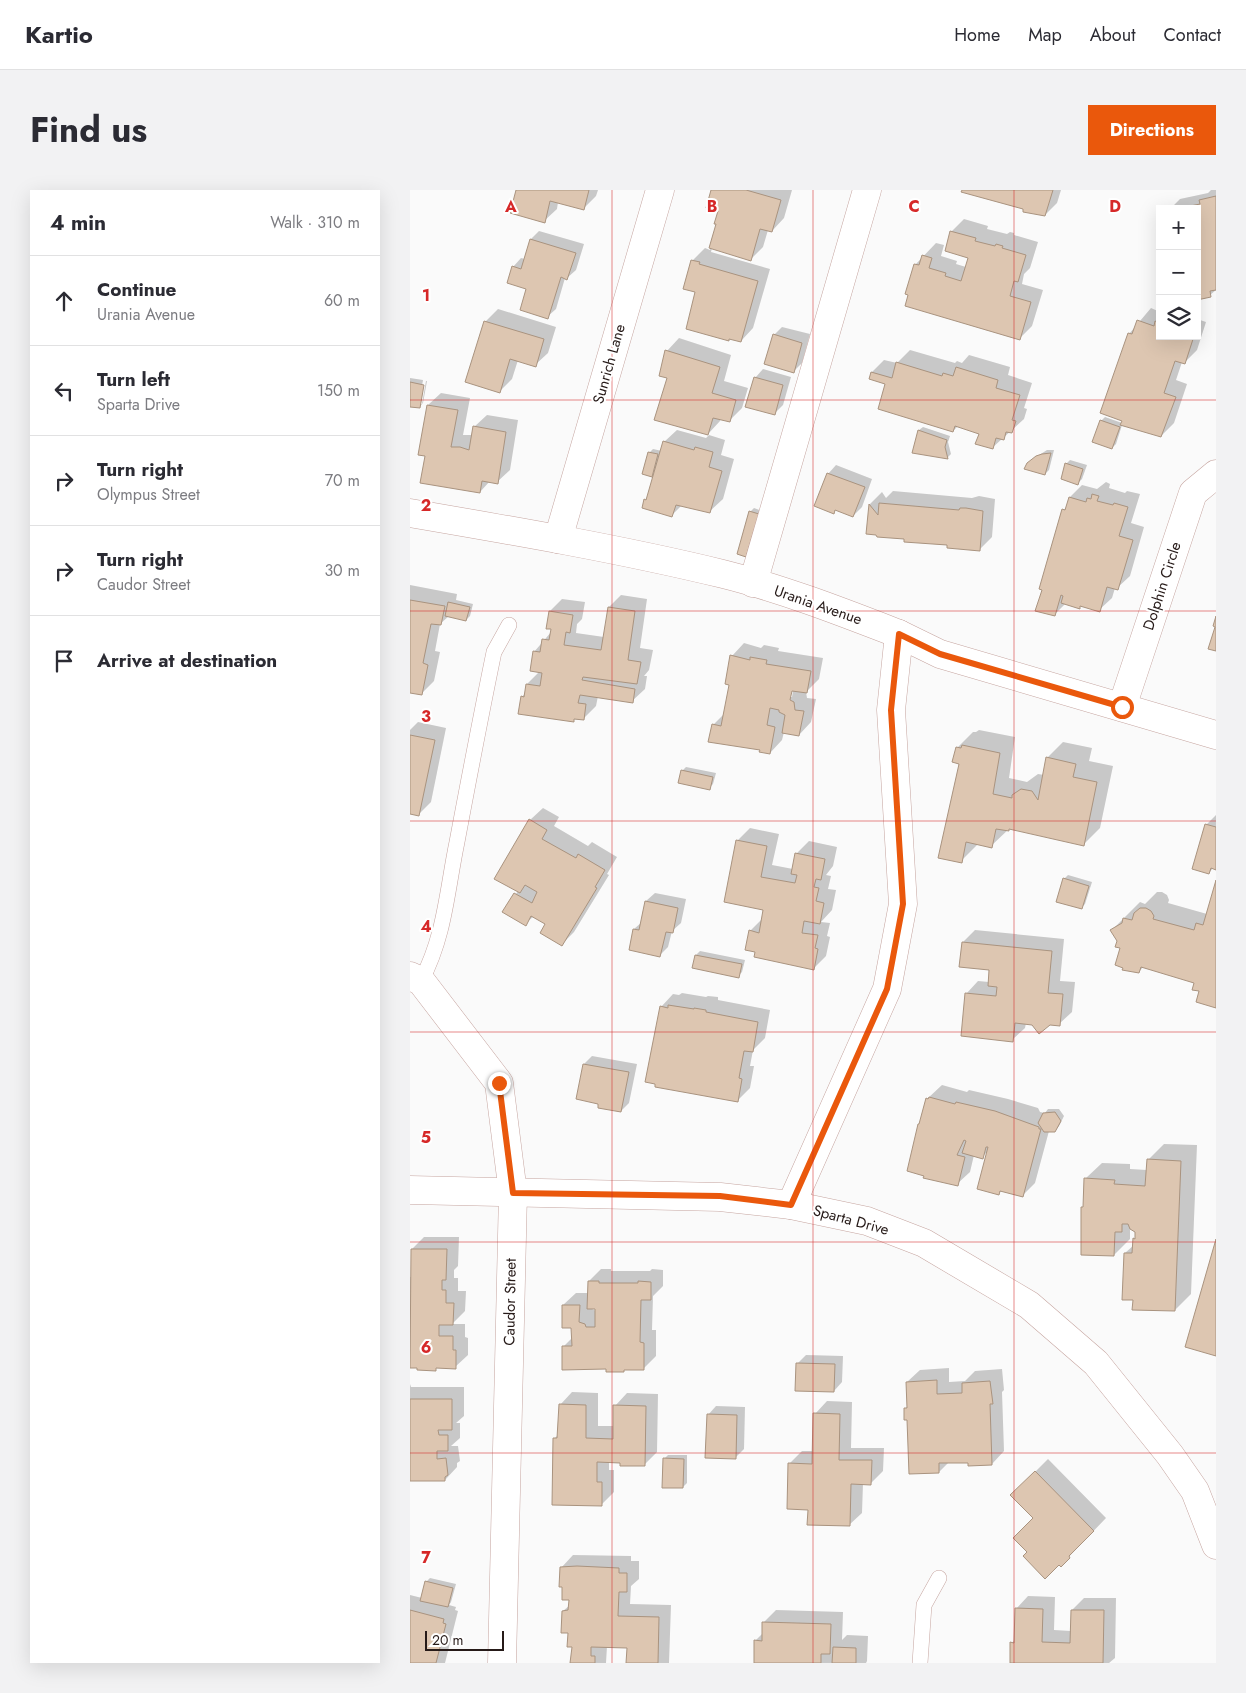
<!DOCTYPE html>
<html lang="en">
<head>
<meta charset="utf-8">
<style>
  body { margin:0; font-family:Jost,sans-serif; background:#f2f2f3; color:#2b2b33 }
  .controls { position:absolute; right:15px; top:15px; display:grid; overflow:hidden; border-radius:0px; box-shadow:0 5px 20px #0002 }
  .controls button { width:45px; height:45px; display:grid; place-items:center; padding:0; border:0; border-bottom:1px solid #e1e1e2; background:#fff; color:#2b2b33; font:25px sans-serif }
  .scale { position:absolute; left:15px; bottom:12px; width:79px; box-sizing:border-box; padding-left:5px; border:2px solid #261a18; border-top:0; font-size:14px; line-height:18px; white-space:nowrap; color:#261a18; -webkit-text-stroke:4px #fff; paint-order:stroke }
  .stop { position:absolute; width:15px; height:15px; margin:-11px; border:4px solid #ea580c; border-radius:50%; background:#fff }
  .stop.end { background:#ea580c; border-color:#fff; box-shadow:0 1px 5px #0008 }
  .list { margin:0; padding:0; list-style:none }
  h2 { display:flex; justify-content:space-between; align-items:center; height:65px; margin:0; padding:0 20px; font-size:21px }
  h2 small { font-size:16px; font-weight:400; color:#7c7c81 }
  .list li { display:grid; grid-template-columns:32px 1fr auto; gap:15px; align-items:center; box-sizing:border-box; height:90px; padding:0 20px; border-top:1px solid #e1e1e2 }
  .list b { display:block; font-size:19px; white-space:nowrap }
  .list p { margin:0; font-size:16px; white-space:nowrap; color:#7c7c81 }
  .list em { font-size:16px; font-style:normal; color:#7c7c81 }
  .icon { flex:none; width:28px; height:28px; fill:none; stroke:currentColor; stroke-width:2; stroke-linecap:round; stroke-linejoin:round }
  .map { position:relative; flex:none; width:806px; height:1473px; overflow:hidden; border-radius:0px }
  header { display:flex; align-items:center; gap:30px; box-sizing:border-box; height:70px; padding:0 25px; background:#fff; border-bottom:1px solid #e1e1e2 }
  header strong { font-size:24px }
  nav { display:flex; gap:28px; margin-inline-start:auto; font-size:18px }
  .intro { display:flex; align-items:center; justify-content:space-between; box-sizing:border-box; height:120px; padding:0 30px }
  h1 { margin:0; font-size:35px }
  .button { padding:12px 22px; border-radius:0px; background:#ea580c; color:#fff; font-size:18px; font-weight:700 }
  main { display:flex; gap:30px; padding:0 30px }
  aside { flex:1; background:#fff; border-radius:0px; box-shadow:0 5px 20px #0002 }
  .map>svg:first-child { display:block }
</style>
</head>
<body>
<header>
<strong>Kartio</strong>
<nav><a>Home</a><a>Map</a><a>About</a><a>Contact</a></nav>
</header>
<div class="intro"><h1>Find us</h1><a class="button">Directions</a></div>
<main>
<aside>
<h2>4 min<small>Walk · 310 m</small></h2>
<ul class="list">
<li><svg class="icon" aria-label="ahead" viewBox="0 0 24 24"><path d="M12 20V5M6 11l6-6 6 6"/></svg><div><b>Continue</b><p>Urania Avenue</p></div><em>60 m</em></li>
<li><svg class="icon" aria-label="left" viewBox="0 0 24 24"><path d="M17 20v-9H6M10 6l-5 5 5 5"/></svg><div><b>Turn left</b><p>Sparta Drive</p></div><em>150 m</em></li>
<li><svg class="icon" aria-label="right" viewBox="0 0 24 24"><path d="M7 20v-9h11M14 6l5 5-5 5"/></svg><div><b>Turn right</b><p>Olympus Street</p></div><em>70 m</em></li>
<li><svg class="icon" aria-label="right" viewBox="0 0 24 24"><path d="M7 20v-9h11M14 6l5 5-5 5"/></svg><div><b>Turn right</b><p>Caudor Street</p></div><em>30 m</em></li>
<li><svg class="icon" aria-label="arrive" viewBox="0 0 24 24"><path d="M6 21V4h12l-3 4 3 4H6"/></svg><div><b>Arrive at destination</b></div></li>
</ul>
</aside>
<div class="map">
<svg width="806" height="1473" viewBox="0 0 806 1473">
  <rect width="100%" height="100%" fill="#fafafa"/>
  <g fill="#0003" fill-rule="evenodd">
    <path d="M107 0H188L186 6 173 19 148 12 147 19 134 31Z"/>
    <path d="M303 0H382L374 28 362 41 358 40 353 57 341 69 302 58 301 62 360 79 343 138 331 151 286 101 282 71 295 58 300 60 308 33 310 20Z"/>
    <path d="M553 0H651L647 13 635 25Z"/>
    <path d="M801 0H806V100L800 105 787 19H760L770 9 798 3Z"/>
    <path d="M554 29 578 36 577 39 597 44 600 42 604 43V45L628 52 620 78 614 84 612 94 633 100 622 136 610 148 505 75 526 53 534 55 531 66 547 71 546 74 556 77 559 67 541 42Z"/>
    <path d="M129 41 174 54 166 80 157 88H155L146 119 137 127 103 77 111 68 115 69 121 49Z"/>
    <path d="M741 118 750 122V146H787V129L796 132 787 160 774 173 772 172 766 190 777 194 764 233 751 246 712 235 706 254 702 258 691 231 695 227 712 233 719 144Z"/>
    <path d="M88 119 146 137 138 163 125 175 108 170 102 189 90 201 75 132Z"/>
    <path d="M372 137 400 144 392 173 383 182 364 145Z"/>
    <path d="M269 148 321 165 314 191 338 198 332 218 319 231 311 228 310 231 298 244 259 187 257 161Z"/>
    <path d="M500 160 545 173 547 171 552 173 559 165 600 177 598 185 622 193 614 218 617 219 614 229 582 258 570 243 548 236 543 241 477 193 460 188 462 182 474 170 487 173Z"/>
    <path d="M353 179 381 187 373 215 364 224 345 188Z"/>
    <path d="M0 188 13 190 9 214H12L16 191H17L13 213 9 217 0 216Z"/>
    <path d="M31 203 60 208 53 245H63L64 237 77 225 108 230 100 280 87 292 80 291 70 302 16 265 10 264 18 215Z"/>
    <path d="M513 237 540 246 538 252 541 264 537 268 509 240Z"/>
    <path d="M267 240 296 248 299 245 315 250 311 265 324 269 313 309 300 321 272 315 262 325 235 310 239 307 246 280 241 285 239 263 243 259 252 261 254 252Z"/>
    <path d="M637 260H644L639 280 635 284 623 269Z"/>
    <path d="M660 270 677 275 672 289 668 293 656 274Z"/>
    <path d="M426 275 462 289 452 317 443 326 426 319 423 322 418 284Z"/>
    <path d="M696 292 700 294 699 298 715 303 717 301 730 304 721 333 734 337 720 386 707 398H705L702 408 689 420 656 413 644 425 654 320 657 316 660 307 672 295 687 299Z"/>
    <path d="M483 301 562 308 569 306 585 309 582 347 569 360 457 343 460 314 472 302 476 308Z"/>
    <path d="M344 318 352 321 340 362 336 366 340 322Z"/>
    <path d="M0 395 47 404 46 410 63 414 60 426 56 430 39 426 30 434 25 461 30 462 24 491 11 504 0 502Z"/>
    <path d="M211 405 237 409 230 458 243 460 239 480 234 486H237L235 499 222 511 188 506 186 516 173 529 166 528 163 530 112 507 116 502 117 494 130 481 124 462 142 441 140 421 152 409 175 412 172 429 167 434 166 443 194 447 199 417Z"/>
    <path d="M334 453 351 458 354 455 369 458 368 461 413 468 409 489 396 502 397 508 406 509 401 532 389 545 374 542 372 550 360 563 303 535 315 523 320 494 322 466ZM384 495 382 507H379Z"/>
    <path d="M8 532 36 538 21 612 9 624 0 623V540Z"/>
    <path d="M569 540 605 547 599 588 617 592 628 584 634 585 637 568 653 552 682 558 679 571 703 576 690 638 674 654 600 638 581 656 568 654 551 671 550 573 547 558 563 542H566Z"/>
    <path d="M276 577 306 583 303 594 299 598 272 581Z"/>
    <path d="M133 618 149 627 144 636 178 656 182 652 207 667 197 684 199 685 164 742 152 754 137 734 124 726 115 734 94 722 108 701 120 630Z"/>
    <path d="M806 625V679L803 678 799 683 796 635Z"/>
    <path d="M340 638 369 644 362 675 383 679 386 664 399 651 427 657 423 676 416 685 421 686 418 699 426 700 422 720 411 732 420 733 417 746 420 747 416 766 404 778 346 761 340 741 353 728 355 719 327 651Z"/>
    <path d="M658 685 682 692 675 714 671 718 654 689Z"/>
    <path d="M806 695V817L790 801 786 792 733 777 729 782 711 757 702 740 730 712 735 714 747 702H752L757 705 759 710 758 713 797 724Z"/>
    <path d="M245 703 276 709 271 733 262 741 258 757 250 765 224 739 232 732 236 711Z"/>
    <path d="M565 740 654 749 650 791 665 792 662 822 649 834 616 833 615 838 602 850 556 804 568 791 579 792 581 779 553 752Z"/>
    <path d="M290 761 335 770 332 782 328 786 284 777 286 765Z"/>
    <path d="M272 803 296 807 298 806 308 807V810L360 820 355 848 343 860 340 876H344L340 898 327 911 251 817 263 804 269 805Z"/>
    <path d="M182 866 227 874 219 913 211 921 190 913 174 874Z"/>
    <path d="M532 895 557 902 559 900 598 909 628 918 630 922 635 923 638 919H649L654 926 649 936 645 941H639L625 993 612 1006 592 1000 588 1004 578 961 572 967 564 965 560 982 547 994 517 909Z"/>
    <path d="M754 954 787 955 781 1104 765 1120 724 1109 715 1063 724 1055 726 1041 720 1038V1049L704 1065 674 1016 675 989 692 973 720 974V979L737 980 738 970Z"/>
    <path d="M14 1047H49L48 1076 44 1080V1088H48V1101H56L55 1121 42 1134H55V1147L58 1148V1165L45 1177 8 1179V1177H0V1087H1L2 1059Z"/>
    <path d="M191 1079H201V1081H240L242 1079 253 1080V1096L243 1106 242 1140H246V1166L233 1179H216L213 1181 198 1178 153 1157 163 1147 162 1137 153 1115 166 1103H179V1091ZM178 1117H186V1121Z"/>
    <path d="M396 1165 433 1166 432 1192 424 1201 387 1174Z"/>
    <path d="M539 1178V1192L555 1191 565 1181 592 1179 594 1200 592 1202 594 1261 582 1274 559 1271 539 1272 529 1282 498 1228 495 1219 498 1216 497 1192 510 1180Z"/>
    <path d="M0 1194 1 1197H54V1226L46 1233H50V1248L41 1256H48L50 1271 47 1273V1277L35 1290H0Z"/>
    <path d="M162 1202 188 1203V1236H204L205 1216 217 1203 248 1204 247 1262 234 1275 199 1271V1280H204V1302L191 1315 145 1248 149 1244 150 1215Z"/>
    <path d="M417 1211 442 1212 441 1258H474L473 1281 461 1293H453L452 1323 439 1335 399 1319 380 1273 392 1261H404L405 1224Z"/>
    <path d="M306 1216 335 1217 334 1259 325 1268 298 1225Z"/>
    <path d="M258 1265H277V1293L273 1297 254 1269Z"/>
    <path d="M638 1269 696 1328 651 1375 619 1362 625 1328 602 1305Z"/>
    <path d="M163 1365 221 1366V1371H229V1389L221 1396 220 1414 261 1415 259 1473H218V1456H197L196 1473H161L163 1456 153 1421 160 1415V1409L151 1378Z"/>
    <path d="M20 1388 46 1394 41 1412 39 1415 46 1417 45 1420 48 1421 35 1473H0V1405L12 1408 16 1392Z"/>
    <path d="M618 1406 645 1407 644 1440 661 1441 662 1420 674 1408H706L705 1468 699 1473H601L602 1453 605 1449 606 1419Z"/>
    <path d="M366 1420 433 1422 432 1450 437 1445 458 1446 457 1471 456 1473H345V1451L353 1443V1433Z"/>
  </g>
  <g fill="#ddc6b1" stroke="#a9937f">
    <path d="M106 0H179L174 20 140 11 135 33 100 23Z"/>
    <path d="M301 0H336L371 10 362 42 350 39 341 71 299 58 306 34H304L308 21 296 18Z"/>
    <path d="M552 0H643L635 26 613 22V19L551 2Z"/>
    <path d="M806 6V100L800 101 801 107 787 110V19H766L790 14 789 10Z"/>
    <path d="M540 41 566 48 565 51 585 56 586 54 593 56 592 58 616 65 608 92 604 91 600 106 621 112 610 150 495 116 498 105 495 104 504 74 509 75 512 65 522 68 519 78 536 83 535 86 551 91 558 68 535 61Z"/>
    <path d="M120 49 166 63 157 90 151 87 138 129 110 120 116 99 97 93 102 76 111 79Z"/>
    <path d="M281 70 290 72 289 74 348 91 331 152 319 149V151L276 139 285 102 273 99Z"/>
    <path d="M727 130 744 136 745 131 750 133V146H784L775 174 765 171 754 203 766 207 751 247 710 235 712 231 690 223 718 143 722 144Z"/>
    <path d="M74 131 134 149 126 177 100 169 90 203 55 192Z"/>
    <path d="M363 144 392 153 384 183 354 174Z"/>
    <path d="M255 160 310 177 302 203 326 210 320 232 303 228 298 245 244 230 257 188 249 186Z"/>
    <path d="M486 172 532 186 533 183 543 186 546 177 588 190 586 198 610 205 602 230 606 231 602 243 596 242 594 250 586 248 583 259 565 254 569 244 545 236 543 242 468 219 475 194 459 189 461 182 482 188Z"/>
    <path d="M344 187 373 195 365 225 335 217Z"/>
    <path d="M0 192 14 195 10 218 0 217Z"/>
    <path d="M17 215 48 220 41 257H50L59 260 63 236 96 242 88 294 72 291 70 303 10 293 15 266 8 265Z"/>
    <path d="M690 230 710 237 702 259 682 252Z"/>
    <path d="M508 240 537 250 535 257 538 269 502 263Z"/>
    <path d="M253 251 284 260 285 257 303 262 299 277 312 281 300 323 266 315 262 327 232 318 234 309 236 310Z"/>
    <path d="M238 262 248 264 242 287 232 284Z"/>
    <path d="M641 263 635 285 614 279 617 273 626 266 632 264Z"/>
    <path d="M655 273 673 279 668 295 651 289Z"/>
    <path d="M417 283 455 297 443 327 425 320 424 324 404 316Z"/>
    <path d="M682 304 689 306 687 311 703 315 704 313 718 317 709 346 723 350 708 400 697 397 690 422 670 416V419L651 413 653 406 651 405 645 426 625 421 632 400 629 399 652 319 655 320 659 307 676 312 677 308 681 309Z"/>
    <path d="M469 313 549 320 550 318H556L573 321 570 361 537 358V355L494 352V349L467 347 466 345 456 344 459 314 468 325Z"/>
    <path d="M339 321 349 324 336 367 327 364Z"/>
    <path d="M0 410 35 416 31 435 21 434 13 473 18 475 12 505 0 503Z"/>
    <path d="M38 412 60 417 56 431 35 426Z"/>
    <path d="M198 417 225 421 218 470 231 472 227 494 173 487 172 490 225 499 223 513 170 505 168 513 176 514 174 530 164 529V532L108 524 111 506 114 507 116 494 130 496 132 483 120 481 123 461 130 462 132 449 139 450 141 439H136L139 421 163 425 160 443 156 442 154 455 191 460Z"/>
    <path d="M806 426V461L798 459 805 437 803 436Z"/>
    <path d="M320 465 340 470V467L357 470 356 474 401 481 397 503 382 501 380 510 384 512 385 520 394 521 389 546 372 543 375 525 369 522V520L360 518 357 535 365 537 360 564 349 562 350 560 298 552 302 534 311 536 319 495 315 494Z"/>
    <path d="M0 545 25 550 9 626 0 624Z"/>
    <path d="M552 555 590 563 583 604 602 608V605L611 599 622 601 628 610 636 567 666 574 663 587 687 592 674 656 599 639V641L586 639 582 658 556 652 552 673 528 668 549 574 542 572 546 557 551 558Z"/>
    <path d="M271 580 303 587 300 600 268 593Z"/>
    <path d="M119 629 137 640 132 649 166 668 168 664 195 680 185 697 187 698 152 756 130 743 135 734 121 726 116 736 92 722 104 703 122 713 127 702 115 695 110 703 84 689Z"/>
    <path d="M795 634 806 637V680L801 678 799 684 782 679Z"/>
    <path d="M326 650 357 656 351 687 385 693 387 685 381 684 385 663 415 669 411 690 406 689 404 697 409 698 406 711 414 713 410 734 394 731 392 743 408 745 405 758 408 759 404 780 344 767 345 762 335 760 339 740 349 743 353 720 314 712Z"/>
    <path d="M653 688 679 696 672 719 646 712Z"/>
    <path d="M806 690V818L786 812 789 801 782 800 784 793 731 777 729 783 712 780 713 778 705 775 710 758 705 757 707 751 700 740 712 733 713 728 722 730 724 723 730 718H736L741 721 744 726 743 729 784 740 786 733 793 735Z"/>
    <path d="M235 711 268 718 263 743 256 742 250 767 219 760 223 739 229 740Z"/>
    <path d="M552 752 642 761 638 803 653 804 650 836 640 835 629 844 622 835 605 833 603 852 551 846 555 803 586 806 587 797 578 796 579 780 549 777Z"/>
    <path d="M285 765 332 774 329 788 282 778Z"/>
    <path d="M258 815 284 819V818L296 820V822L348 832 343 862 334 861 329 888 332 889 328 912 245 897V894L235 892 250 816 258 818Z"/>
    <path d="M173 874 219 882 211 922 188 918V914L166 909Z"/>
    <path d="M519 907 545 914 546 912 585 921 629 937V939H631L613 1007 590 1001 589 1005 567 999 578 957H576L573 969 552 963 556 951 554 950 547 965 555 967 548 996 513 988 514 986 497 981 508 934H509L516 908 518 909Z"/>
    <path d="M645 922 651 931 645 942H634L628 933 633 923Z"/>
    <path d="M737 969 771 971 765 1121 722 1120 723 1110H712L714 1063H722L723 1048 725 1049V1042L720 1039 718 1034H712V1042H705L704 1066 671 1065V1017H673L674 988 705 990 704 994 735 996Z"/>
    <path d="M806 1049V1166L775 1157Z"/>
    <path d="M1 1059H37L36 1090H32V1100H36V1113H44L43 1135H29V1146H43V1160H46V1179L26 1178V1181L7 1180V1178H0Z"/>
    <path d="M178 1091H189V1093H228V1091L241 1092V1110H231L230 1152 234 1153V1180H214V1182H196V1179L152 1180V1156H162L161 1138H152V1115H170L169 1132 175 1134 176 1137H185V1119H177Z"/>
    <path d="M386 1173 425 1174 424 1202 385 1201Z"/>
    <path d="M527 1190V1204L552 1203V1193L580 1191 583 1214H580L582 1275 558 1276V1273H529V1283L499 1284 497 1230H494V1218H497L496 1192Z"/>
    <path d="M0 1209H42V1240H28L29 1245H38V1261H27V1269L36 1268 38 1285 35 1287V1291H0Z"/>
    <path d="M149 1214 176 1215V1248L203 1249V1215L236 1216 235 1276H210V1273L187 1272V1292H192V1316L142 1315 143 1248H147Z"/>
    <path d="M403 1223 430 1224 429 1270H462L461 1295 441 1294 440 1336 397 1335 398 1320 377 1319 378 1273 402 1274Z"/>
    <path d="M297 1224 327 1225 326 1269 295 1268Z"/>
    <path d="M253 1268 274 1269 273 1298H252Z"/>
    <path d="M625 1281 684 1341 659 1366 660 1368 651 1377 649 1375 635 1389 613 1366 617 1362 603 1348 623 1328 600 1305Z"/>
    <path d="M167 1376 209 1378V1383H217V1402H209L208 1426 249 1427 248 1473H216L217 1458 181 1457V1466H185V1473H160L162 1457H157L158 1443H151L152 1421 158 1420 159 1410H152V1397H149L150 1377Z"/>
    <path d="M15 1391 43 1398 38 1417 10 1411Z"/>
    <path d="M605 1418 633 1419 632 1452 660 1453 661 1420H694L693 1473H600V1452L604 1453Z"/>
    <path d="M0 1420 34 1429 33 1433 36 1434 26 1473H0Z"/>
    <path d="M352 1432 421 1434 420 1464H411V1473H344V1450L352 1451Z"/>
    <path d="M423 1457 446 1458V1473H422Z"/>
  </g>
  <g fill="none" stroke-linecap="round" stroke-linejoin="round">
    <defs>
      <g id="lane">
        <path d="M11 791C35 746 37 700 47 652 59 588 71 525 84 462L99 435"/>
        <path d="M510 1473 514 1415 529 1388"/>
      </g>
      <g id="street">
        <path d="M0 323C105 341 210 359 313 384 373 399 432 422 489 444"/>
        <path d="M148 349 250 0"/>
        <path d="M343 393 457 0"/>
        <path d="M712 517 783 303 806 284"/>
      </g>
      <g id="secondary">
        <path d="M0 786 11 791 89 893 103 1003 92 1473"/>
        <path d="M0 1000 310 1007 381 1015 457 1031 514 1053 619 1115 686 1173 760 1265 785 1301 806 1355"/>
        <path d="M381 1015 477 799 493 714 481 520 489 444 530 464 806 545"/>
      </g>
    </defs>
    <use href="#lane" stroke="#c6a5a0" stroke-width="16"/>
    <use href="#street" stroke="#c6a5a0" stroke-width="29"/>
    <use href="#secondary" stroke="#c6a5a0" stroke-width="29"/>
    <use href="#lane" stroke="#fff" stroke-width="15"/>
    <use href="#street" stroke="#fff" stroke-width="28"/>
    <use href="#secondary" stroke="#fff" stroke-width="28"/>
  </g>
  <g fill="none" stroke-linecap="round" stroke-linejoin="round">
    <path stroke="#ea580c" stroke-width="6" d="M89 893 103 1003 310 1006 381 1015 477 799 493 714 481 520 489 444 530 464 712 517"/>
  </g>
  <path fill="none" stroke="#d62828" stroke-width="1" stroke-opacity="0.55" d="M202 0V1473M403 0V1473M604 0V1473M0 210H806M0 421H806M0 631H806M0 842H806M0 1052H806M0 1263H806"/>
  <g text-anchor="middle" stroke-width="4" stroke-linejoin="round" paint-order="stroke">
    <g font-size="15" fill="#261a18" stroke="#fff">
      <text transform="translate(199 174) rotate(-74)" y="5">Sunrich Lane</text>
      <text transform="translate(752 396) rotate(-72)" y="5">Dolphin Circle</text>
      <text transform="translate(408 415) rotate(19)" y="5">Urania Avenue</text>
      <text transform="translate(441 1030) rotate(15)" y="5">Sparta Drive</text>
      <text transform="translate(100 1112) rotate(-89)" y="5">Caudor Street</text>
    </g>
  </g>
  <g font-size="16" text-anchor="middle" font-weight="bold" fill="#d62828" stroke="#fff" stroke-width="4" stroke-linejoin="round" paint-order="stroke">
    <text x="101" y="22">A</text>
    <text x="302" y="22">B</text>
    <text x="504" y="22">C</text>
    <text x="705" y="22">D</text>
    <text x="16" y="111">1</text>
    <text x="16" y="321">2</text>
    <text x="16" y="532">3</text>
    <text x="16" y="742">4</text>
    <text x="16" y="953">5</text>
    <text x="16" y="1163">6</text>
    <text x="16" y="1373">7</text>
  </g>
</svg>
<div class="controls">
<button>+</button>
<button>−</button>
<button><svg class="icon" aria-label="layers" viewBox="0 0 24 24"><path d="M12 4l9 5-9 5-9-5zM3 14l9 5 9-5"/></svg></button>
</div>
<div class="scale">20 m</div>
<div class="stop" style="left:712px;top:517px"></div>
<div class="stop end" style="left:89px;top:893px"></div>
</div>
</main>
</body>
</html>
